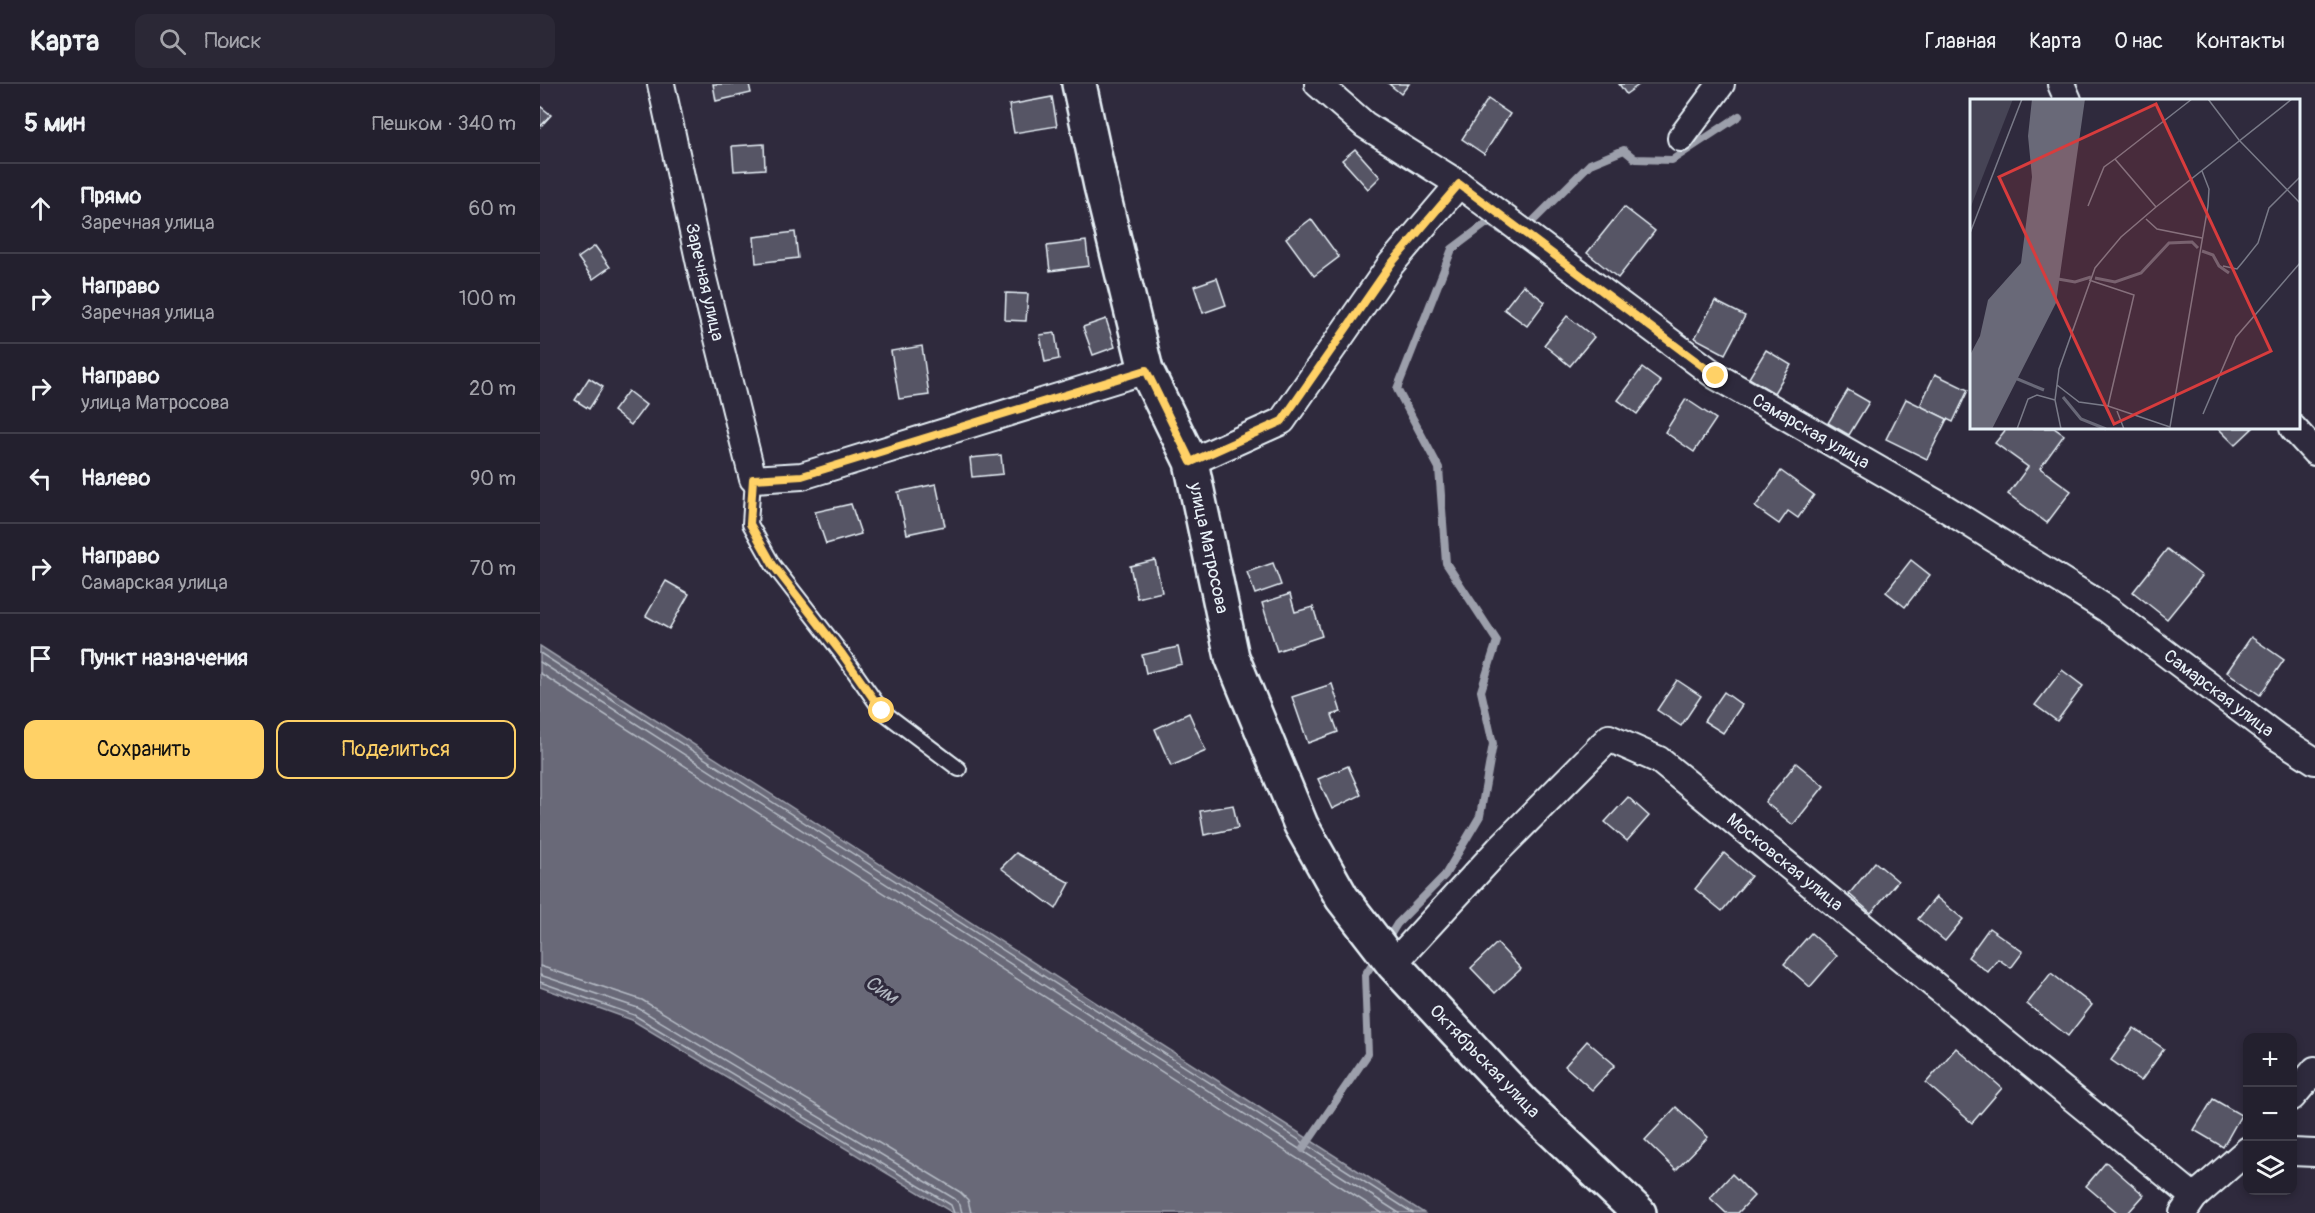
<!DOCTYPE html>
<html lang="ru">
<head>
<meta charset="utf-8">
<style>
  body { margin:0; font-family:Pangolin,sans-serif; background:#2b2836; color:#f1f3f6 }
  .controls { position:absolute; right:18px; bottom:18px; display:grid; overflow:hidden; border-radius:12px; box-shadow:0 3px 9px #0003 }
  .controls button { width:54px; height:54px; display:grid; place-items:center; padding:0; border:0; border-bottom:2px solid #403e4a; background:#23202e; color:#f1f3f6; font:30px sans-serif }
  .stop { position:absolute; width:18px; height:18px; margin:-14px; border:4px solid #ffd166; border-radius:50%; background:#fff }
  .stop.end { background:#ffd166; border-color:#fff; box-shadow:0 2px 6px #0008 }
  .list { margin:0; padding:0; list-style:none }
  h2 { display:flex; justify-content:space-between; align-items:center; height:78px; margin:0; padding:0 24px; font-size:26px }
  h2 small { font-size:20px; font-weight:400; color:#a3a3aa }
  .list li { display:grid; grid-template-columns:39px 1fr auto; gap:18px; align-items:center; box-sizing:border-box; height:90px; padding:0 24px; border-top:2px solid #403e4a }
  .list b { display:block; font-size:22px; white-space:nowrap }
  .list p { margin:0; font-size:20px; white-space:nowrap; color:#a3a3aa }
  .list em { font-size:20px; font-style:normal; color:#a3a3aa }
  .actions { display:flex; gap:12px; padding:18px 24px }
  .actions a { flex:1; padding:14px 0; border:2px solid #ffd166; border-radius:12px; text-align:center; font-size:21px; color:#ffd166 }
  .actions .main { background:#ffd166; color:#111 }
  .icon { flex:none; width:33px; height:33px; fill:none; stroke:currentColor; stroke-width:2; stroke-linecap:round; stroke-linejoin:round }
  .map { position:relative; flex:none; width:1775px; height:1129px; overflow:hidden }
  header { display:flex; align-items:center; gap:36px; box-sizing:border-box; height:84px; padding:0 30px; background:#23202e; border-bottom:2px solid #403e4a }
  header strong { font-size:28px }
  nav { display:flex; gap:33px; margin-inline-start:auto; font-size:21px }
  .search { width:420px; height:54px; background:#2b2836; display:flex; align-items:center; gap:15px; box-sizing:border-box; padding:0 21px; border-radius:12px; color:#a3a3aa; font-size:22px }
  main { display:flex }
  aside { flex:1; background:#23202e }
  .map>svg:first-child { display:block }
</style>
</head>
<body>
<header>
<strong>Карта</strong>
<div class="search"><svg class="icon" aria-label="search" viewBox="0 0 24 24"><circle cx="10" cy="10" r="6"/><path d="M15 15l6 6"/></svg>Поиск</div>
<nav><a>Главная</a><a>Карта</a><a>О нас</a><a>Контакты</a></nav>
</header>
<main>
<aside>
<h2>5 мин<small>Пешком · 340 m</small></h2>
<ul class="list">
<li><svg class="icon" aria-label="ahead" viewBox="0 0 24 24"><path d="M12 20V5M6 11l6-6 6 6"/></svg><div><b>Прямо</b><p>Заречная улица</p></div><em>60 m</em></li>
<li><svg class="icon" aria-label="right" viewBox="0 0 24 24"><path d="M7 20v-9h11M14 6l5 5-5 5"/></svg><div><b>Направо</b><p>Заречная улица</p></div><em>100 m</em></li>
<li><svg class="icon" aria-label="right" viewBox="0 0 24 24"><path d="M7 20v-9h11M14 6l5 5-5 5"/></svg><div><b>Направо</b><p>улица Матросова</p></div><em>20 m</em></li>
<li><svg class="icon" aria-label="left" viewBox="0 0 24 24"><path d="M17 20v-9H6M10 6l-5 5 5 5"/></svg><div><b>Налево</b></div><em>90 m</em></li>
<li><svg class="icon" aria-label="right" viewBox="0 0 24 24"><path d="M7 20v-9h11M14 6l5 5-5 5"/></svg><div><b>Направо</b><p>Самарская улица</p></div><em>70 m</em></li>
<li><svg class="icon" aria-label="arrive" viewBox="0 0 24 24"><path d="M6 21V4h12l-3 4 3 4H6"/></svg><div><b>Пункт назначения</b></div></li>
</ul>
<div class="actions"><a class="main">Сохранить</a><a>Поделиться</a></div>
</aside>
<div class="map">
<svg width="1775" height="1129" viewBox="0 0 1775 1129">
  <rect width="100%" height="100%" fill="#2f2a3d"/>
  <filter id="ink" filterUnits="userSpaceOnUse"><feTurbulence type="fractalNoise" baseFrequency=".0167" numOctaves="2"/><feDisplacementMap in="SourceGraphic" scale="12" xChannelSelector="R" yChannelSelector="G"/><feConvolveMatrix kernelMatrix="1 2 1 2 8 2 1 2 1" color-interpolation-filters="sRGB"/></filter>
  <g filter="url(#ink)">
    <path fill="#696978" stroke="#9c9fab" stroke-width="1.5" d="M0 562 884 1129H413L92 936 0 903Z"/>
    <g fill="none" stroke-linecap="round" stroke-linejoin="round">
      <g stroke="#b5bbc5" stroke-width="1.5">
        <path d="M0 569 873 1129"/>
        <path d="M0 578 859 1129"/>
        <path d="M0 589 842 1129"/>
        <path d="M0 882 102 916 420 1108 428 1116 431 1129"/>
        <path d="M0 891 98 924 415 1115 420 1121 422 1129"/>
        <path d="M0 898 94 931 411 1121 414 1129"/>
      </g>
      <g stroke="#9c9fab" stroke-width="8">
        <path d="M985 145 1050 80 1084 66 1095 75 1132 76 1199 32"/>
        <path d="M846 858 857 840 905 791 940 732 953 660 941 607 957 557 906 479 899 384 857 305 912 165 948 138 964 148"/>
        <path d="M763 1065 828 970 825 891 838 871"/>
      </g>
    </g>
    <g fill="#575565" stroke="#e8f1f8" stroke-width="1.5">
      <path d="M173 0H209L211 9 176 17Z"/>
      <path d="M849 0H869L861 10Z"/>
      <path d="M1079 0H1100L1086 10Z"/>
      <path d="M512 13 517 42 474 49 469 21Z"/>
      <path d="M948 15 970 30 944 70 922 55Z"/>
      <path d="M0 22 11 31 0 43Z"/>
      <path d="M224 60 225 85 194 87 192 62Z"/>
      <path d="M815 65 840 93 828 105 802 76Z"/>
      <path d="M1084 123 1115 147 1078 194 1047 169Z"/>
      <path d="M771 135 799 173 774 192 746 154Z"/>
      <path d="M255 148 258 174 216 179 214 153Z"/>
      <path d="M546 157 549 182 510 187 507 162Z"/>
      <path d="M55 162 70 183 53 195 38 174Z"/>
      <path d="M677 194 686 221 663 229 654 202Z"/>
      <path d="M983 201 1005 218 987 242 964 225Z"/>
      <path d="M466 209 488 210 486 237 465 236Z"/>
      <path d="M1175 217 1205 232 1185 270 1155 254Z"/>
      <path d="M1027 232 1054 253 1030 282 1004 261Z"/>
      <path d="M566 235 575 263 553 271 543 243Z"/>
      <path d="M515 249 519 275 505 278 500 251Z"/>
      <path d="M382 262 389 311 359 315 351 267Z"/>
      <path d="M1226 266 1251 281 1234 309 1209 294Z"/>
      <path d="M1102 284 1121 298 1097 330 1078 316Z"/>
      <path d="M1395 290 1428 306 1413 338 1380 322Z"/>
      <path d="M49 294 63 303 49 325 35 316Z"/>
      <path d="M1308 306 1329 318 1309 351 1288 339Z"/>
      <path d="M88 307 106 321 91 341 73 327Z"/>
      <path d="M1146 315 1176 335 1154 368 1125 348Z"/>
      <path d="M1366 315 1407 335 1387 375 1346 355Z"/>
      <path d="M1467 344H1514L1524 351 1500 384 1531 407 1507 439 1468 410 1488 383 1455 359Z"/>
      <path d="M1678 344H1713L1695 361Z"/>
      <path d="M461 371 463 390 432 393 430 374Z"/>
      <path d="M1241 387 1274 411 1258 434 1248 427 1239 440 1215 423Z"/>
      <path d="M396 400 405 442 367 450 358 408Z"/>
      <path d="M311 420 321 450 286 460 275 428Z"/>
      <path d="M1627 465 1662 492 1627 535 1593 508Z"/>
      <path d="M615 476 622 508 597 514 590 482Z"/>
      <path d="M1371 476 1390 491 1365 523 1346 508Z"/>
      <path d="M733 479 741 501 715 510 707 488Z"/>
      <path d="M126 497 149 510 129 545 106 532Z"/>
      <path d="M750 510 755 528 773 523 782 552 737 567 722 519Z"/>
      <path d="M1711 553 1744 576 1720 611 1687 588Z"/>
      <path d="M638 563 642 580 606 589 602 571Z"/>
      <path d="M1522 586 1543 602 1517 637 1495 621Z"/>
      <path d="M1137 596 1161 612 1141 642 1117 626Z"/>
      <path d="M792 600 801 628 792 631 798 648 768 659 752 613Z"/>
      <path d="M1184 608 1202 621 1183 649 1164 637Z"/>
      <path d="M649 629 666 667 631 682 615 645Z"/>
      <path d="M1256 679 1284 702 1253 741 1225 718Z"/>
      <path d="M808 682 821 711 792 725 778 695Z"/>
      <path d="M1088 713 1109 732 1087 757 1065 738Z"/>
      <path d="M693 721 698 744 664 751 660 727Z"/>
      <path d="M476 769 530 799 516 825 461 784Z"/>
      <path d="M1184 769 1211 792 1182 827 1155 805Z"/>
      <path d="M1335 778 1358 797 1331 829 1309 810Z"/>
      <path d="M1396 813 1423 835 1405 857 1378 835Z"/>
      <path d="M1449 844 1483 868 1471 884 1458 875 1448 888 1428 873Z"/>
      <path d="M1271 849 1297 872 1270 903 1244 880Z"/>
      <path d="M957 859 981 885 955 909 931 884Z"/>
      <path d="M1511 889 1552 921 1528 952 1487 920Z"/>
      <path d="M1594 944 1624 965 1601 997 1571 976Z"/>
      <path d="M1047 957 1075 981 1052 1006 1025 982Z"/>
      <path d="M1416 964 1462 1004 1432 1039 1386 999Z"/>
      <path d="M1673 1015 1701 1031 1683 1063 1654 1046Z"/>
      <path d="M1136 1023 1168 1053 1136 1086 1105 1056Z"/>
      <path d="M1566 1078 1604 1111 1588 1129H1578L1546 1102Z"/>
      <path d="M1192 1090 1214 1112 1198 1129H1186L1170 1114Z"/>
    </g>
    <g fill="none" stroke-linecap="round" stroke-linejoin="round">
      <defs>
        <path id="service" d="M213 395 210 440 233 481 302 570 342 627 419 685"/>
        <g id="minor">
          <path d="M121 0 163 194 213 395 262 392 606 286"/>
          <path d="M778 0 825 41 919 100 1176 292 1405 424 1567 525 1737 653 1775 677"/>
          <path d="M1521 0 1528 16"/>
          <path d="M1141 54 1181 0"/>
          <path d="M1753 344 1775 368"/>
          <path d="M651 378 742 337 851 180 919 100"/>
          <path d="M853 880 959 765 1069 654 1119 676 1654 1113"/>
          <path d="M1752 1013 1775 986"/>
          <path d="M1752 1068 1775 1069"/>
          <path d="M1643 1129 1654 1113 1708 1066"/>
        </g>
        <path id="secondary" d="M539 0 561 102 606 286 651 378 692 573 761 741 802 814 853 880 983 1019 1099 1129"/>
      </defs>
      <use href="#service" stroke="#e8f1f8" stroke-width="18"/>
      <use href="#minor" stroke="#e8f1f8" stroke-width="30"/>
      <use href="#secondary" stroke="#e8f1f8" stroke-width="38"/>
      <use href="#service" stroke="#2f2a3d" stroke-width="14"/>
      <use href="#minor" stroke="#2f2a3d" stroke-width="26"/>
      <use href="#secondary" stroke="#2f2a3d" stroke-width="33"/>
    </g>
  </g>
  <g fill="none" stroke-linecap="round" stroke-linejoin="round" filter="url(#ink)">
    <path stroke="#ffd166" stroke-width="8" d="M342 627 302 570 233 481 210 440 213 395 262 392 606 286 651 378 742 337 851 180 919 100 1176 292"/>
  </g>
  <g text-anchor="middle" stroke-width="6" stroke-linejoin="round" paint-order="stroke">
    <g font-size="18" fill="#e8f1f8" stroke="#2f2a3d">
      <text transform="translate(165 198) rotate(77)" y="6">Заречная улица</text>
      <text transform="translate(1271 347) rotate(30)" y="6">Самарская улица</text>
      <text transform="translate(669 464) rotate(78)" y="6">улица Матросова</text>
      <text transform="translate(1679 609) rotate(37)" y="6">Самарская улица</text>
      <text transform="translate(1245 778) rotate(39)" y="6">Московская улица</text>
      <text transform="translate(945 977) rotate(46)" y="6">Октябрьская улица</text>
    </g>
    <g font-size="20" font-style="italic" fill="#afb4be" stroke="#2f2a3d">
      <text transform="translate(342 905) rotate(33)" y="7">Сим</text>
    </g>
  </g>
  <g transform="translate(1430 15)">
    <rect width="330" height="330" fill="#2f2a3d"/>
    <path d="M0 0H43L0 110Z" fill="#464455"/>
    <path d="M62 0H115L86 204 22 330H0V256L10 237 18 201 51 164 62 78 58 37Z" fill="#696978"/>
    <path fill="none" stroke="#696978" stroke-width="3" d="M232 152 243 156 249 167 259 174M125 179 145 183 171 174 199 144 222 143 228 149M88 180 105 183 121 178M45 279 74 291M93 298 111 320 136 330"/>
    <path fill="none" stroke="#797a88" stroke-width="1.5" d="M238 0 269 41 330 104M118 107 134 68 145 60M186 108 145 60 222 0M176 120 187 130 232 139M0 134 52 0M253 167 267 170 272 164 288 144 299 109 330 78M119 181 164 196 138 307M87 286 109 303 138 307 200 328 238 107 239 90 232 72M147 312 154 330M233 315 266 238 330 164M47 330 58 300 67 296 85 301M91 330 85 301 89 270 125 169 151 138 186 108 322 0"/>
    <path fill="#d83c3d" fill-opacity="0.15" stroke="#d83c3d" stroke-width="3" d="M186 5 301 252 144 325 29 78Z"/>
    <rect width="330" height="330" fill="none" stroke="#e8f1f8" stroke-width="3"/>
  </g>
</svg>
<div class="controls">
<button>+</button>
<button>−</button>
<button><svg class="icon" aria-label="layers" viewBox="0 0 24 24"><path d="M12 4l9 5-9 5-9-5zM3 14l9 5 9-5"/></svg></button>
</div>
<div class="stop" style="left:342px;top:627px"></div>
<div class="stop end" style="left:1176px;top:292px"></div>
</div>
</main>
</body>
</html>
